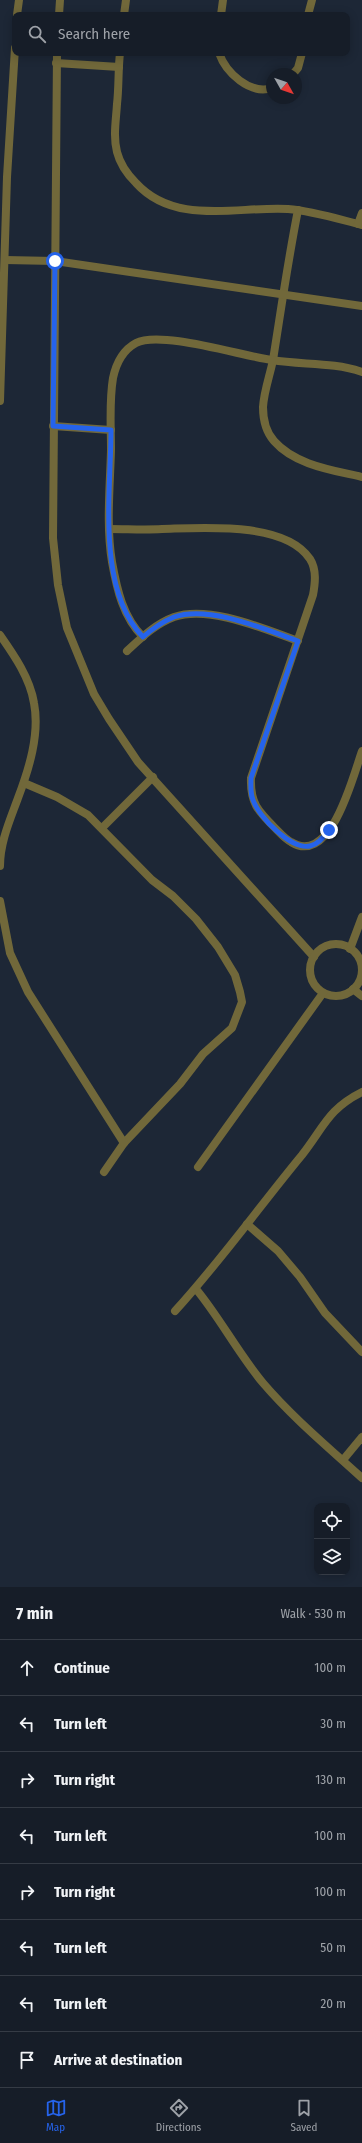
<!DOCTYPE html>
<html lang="en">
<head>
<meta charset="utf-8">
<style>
  body { margin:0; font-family:"Fira Sans Condensed",sans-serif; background:#1f2630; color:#f1f3f6 }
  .controls { position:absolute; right:12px; bottom:12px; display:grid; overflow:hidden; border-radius:8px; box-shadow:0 2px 10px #0003 }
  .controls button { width:36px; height:36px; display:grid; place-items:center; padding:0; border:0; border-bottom:1px solid #353b45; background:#161d28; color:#f1f3f6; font:20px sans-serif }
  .compass { position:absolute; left:266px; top:68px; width:36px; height:36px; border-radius:50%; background:#161d28; box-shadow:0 2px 10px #0003; rotate:130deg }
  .stop { position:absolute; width:12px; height:12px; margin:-9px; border:3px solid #2563eb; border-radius:50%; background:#fff }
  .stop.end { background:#2563eb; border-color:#fff; box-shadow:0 1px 4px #0008 }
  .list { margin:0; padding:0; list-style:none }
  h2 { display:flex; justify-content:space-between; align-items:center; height:52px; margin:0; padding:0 16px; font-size:17px }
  h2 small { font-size:13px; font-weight:400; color:#9ea2a8 }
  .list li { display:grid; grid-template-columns:26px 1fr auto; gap:12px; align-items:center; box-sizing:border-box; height:56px; padding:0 16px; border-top:1px solid #353b45 }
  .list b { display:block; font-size:15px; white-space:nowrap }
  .list em { font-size:13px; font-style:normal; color:#9ea2a8 }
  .icon { flex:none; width:22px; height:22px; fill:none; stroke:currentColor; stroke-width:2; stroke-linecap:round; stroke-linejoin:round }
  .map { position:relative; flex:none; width:362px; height:1587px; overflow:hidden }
  .search { position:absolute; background:#161d28; box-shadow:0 2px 10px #0003; left:12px; right:12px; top:12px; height:44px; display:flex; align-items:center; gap:10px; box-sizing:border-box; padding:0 14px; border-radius:8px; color:#9ea2a8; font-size:15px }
  .sheet { height:500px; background:#161d28 }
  nav { display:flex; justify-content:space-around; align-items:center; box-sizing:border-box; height:56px; border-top:1px solid #353b45; background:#161d28; font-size:11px; color:#9ea2a8 }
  nav a { display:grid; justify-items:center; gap:2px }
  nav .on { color:#2563eb }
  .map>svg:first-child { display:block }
</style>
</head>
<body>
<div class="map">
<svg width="362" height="1587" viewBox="0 0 362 1587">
  <rect width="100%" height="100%" fill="#1d2736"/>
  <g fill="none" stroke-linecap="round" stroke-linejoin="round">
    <g stroke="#71683a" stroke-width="8">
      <path d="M17 15 19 0"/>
      <path d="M59 15 60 0"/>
      <path d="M124 15 126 0"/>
      <path d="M221 15 223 0"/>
      <path d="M308 15 312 0"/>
      <path d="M57 53 53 538 58 585 67 628 94 694 109 719 138 762 314 957"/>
      <path d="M120 53C118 70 119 87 117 104 116 121 113 136 117 152 120 164 127 174 136 183 175 226 237 206 288 209 313 211 338 219 362 225"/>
      <path d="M219 53C226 73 250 95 272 88"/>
      <path d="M56 63 119 67"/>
      <path d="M293 74 298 68 302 53"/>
      <path d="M298 210C288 260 281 310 273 360 270 375 264 391 263 407 263 419 266 432 274 441 295 465 332 470 362 477"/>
      <path d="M358 224 362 213"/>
      <path d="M5 260 55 261 362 306"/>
      <path d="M0 401 7 177 15 48"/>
      <path d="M53 426 111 430"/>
      <path d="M110 529C128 529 145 530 162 529 202 528 285 521 310 559 317 570 315 584 313 595L251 778C250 803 258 811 275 828 280 833 285 839 291 842 331 867 353 776 362 751"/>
      <path d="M0 635C14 655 30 678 34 703 40 734 29 769 18 798 10 820 0 842 0 866"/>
      <path d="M143 637C123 617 117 590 112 562 106 526 110 487 111 450 111 426 109 402 113 378 116 364 123 350 136 343 160 330 242 356 272 360 302 365 333 362 362 372"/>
      <path d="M127 651C141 638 155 624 174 617 210 605 264 629 298 641"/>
      <path d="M24 783 57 797 88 815 152 880 173 896 196 919 218 947 235 975 240 992 242 1002 232 1028 203 1054 180 1084 124 1143 104 1172"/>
      <path d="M102 828 153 777"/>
      <path d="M0 901 10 953 28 992 124 1143"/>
      <circle cx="336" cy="970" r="26"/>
      <path d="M350 949 362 917"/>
      <path d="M353 989 362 996"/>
      <path d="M198 1167 323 993"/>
      <path d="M247 1224 278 1251 300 1277 325 1313 362 1352"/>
      <path d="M196 1289C220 1318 238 1353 263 1383 292 1417 328 1447 362 1478"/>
      <path d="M175 1311C220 1262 259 1207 302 1155 324 1127 328 1109 362 1092"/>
      <path d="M343 1460 362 1437"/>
    </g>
  </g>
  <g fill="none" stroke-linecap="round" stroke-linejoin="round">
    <path stroke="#2563eb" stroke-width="5" d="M55 261 53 426 111 430C111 491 96 589 143 637 152 629 162 622 174 617 209 605 264 629 298 641L251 778C251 785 250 793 253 800 259 817 291 850 310 846 319 844 324 836 329 830"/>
  </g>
</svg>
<div class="controls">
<button><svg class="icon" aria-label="locate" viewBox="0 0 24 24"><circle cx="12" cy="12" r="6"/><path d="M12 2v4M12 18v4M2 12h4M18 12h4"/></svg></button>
<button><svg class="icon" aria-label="layers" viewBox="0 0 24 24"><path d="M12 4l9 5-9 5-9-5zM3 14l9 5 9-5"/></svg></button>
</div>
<svg class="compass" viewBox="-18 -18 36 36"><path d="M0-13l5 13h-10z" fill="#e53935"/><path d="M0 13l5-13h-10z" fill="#9ea2a8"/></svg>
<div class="stop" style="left:55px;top:261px"></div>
<div class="stop end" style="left:329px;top:830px"></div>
<div class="search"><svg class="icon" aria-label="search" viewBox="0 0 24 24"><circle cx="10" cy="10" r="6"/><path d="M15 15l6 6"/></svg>Search here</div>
</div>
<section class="sheet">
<h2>7 min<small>Walk · 530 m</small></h2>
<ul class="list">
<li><svg class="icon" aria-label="ahead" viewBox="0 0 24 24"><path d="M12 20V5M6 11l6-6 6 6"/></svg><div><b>Continue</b></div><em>100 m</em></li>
<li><svg class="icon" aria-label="left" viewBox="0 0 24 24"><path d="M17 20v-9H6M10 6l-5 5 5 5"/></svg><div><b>Turn left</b></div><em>30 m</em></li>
<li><svg class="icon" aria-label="right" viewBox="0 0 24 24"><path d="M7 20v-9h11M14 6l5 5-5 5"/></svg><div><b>Turn right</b></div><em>130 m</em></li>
<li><svg class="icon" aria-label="left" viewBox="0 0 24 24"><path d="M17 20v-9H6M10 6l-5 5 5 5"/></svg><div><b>Turn left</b></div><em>100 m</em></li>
<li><svg class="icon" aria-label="right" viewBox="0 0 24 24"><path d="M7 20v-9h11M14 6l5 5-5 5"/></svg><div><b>Turn right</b></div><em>100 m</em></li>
<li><svg class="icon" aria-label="left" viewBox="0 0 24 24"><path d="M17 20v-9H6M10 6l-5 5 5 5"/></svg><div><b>Turn left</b></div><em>50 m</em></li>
<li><svg class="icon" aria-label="left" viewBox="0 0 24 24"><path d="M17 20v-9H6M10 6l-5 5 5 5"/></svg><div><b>Turn left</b></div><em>20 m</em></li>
<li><svg class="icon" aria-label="arrive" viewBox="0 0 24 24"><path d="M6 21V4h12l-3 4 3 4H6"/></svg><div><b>Arrive at destination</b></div></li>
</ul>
</section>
<nav>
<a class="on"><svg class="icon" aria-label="map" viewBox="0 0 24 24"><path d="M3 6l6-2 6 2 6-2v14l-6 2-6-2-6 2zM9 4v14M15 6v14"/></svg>Map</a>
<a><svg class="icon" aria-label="directions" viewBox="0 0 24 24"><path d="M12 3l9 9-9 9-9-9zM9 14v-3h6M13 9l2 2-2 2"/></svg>Directions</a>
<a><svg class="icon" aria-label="saved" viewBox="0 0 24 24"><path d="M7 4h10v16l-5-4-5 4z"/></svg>Saved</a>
</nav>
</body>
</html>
